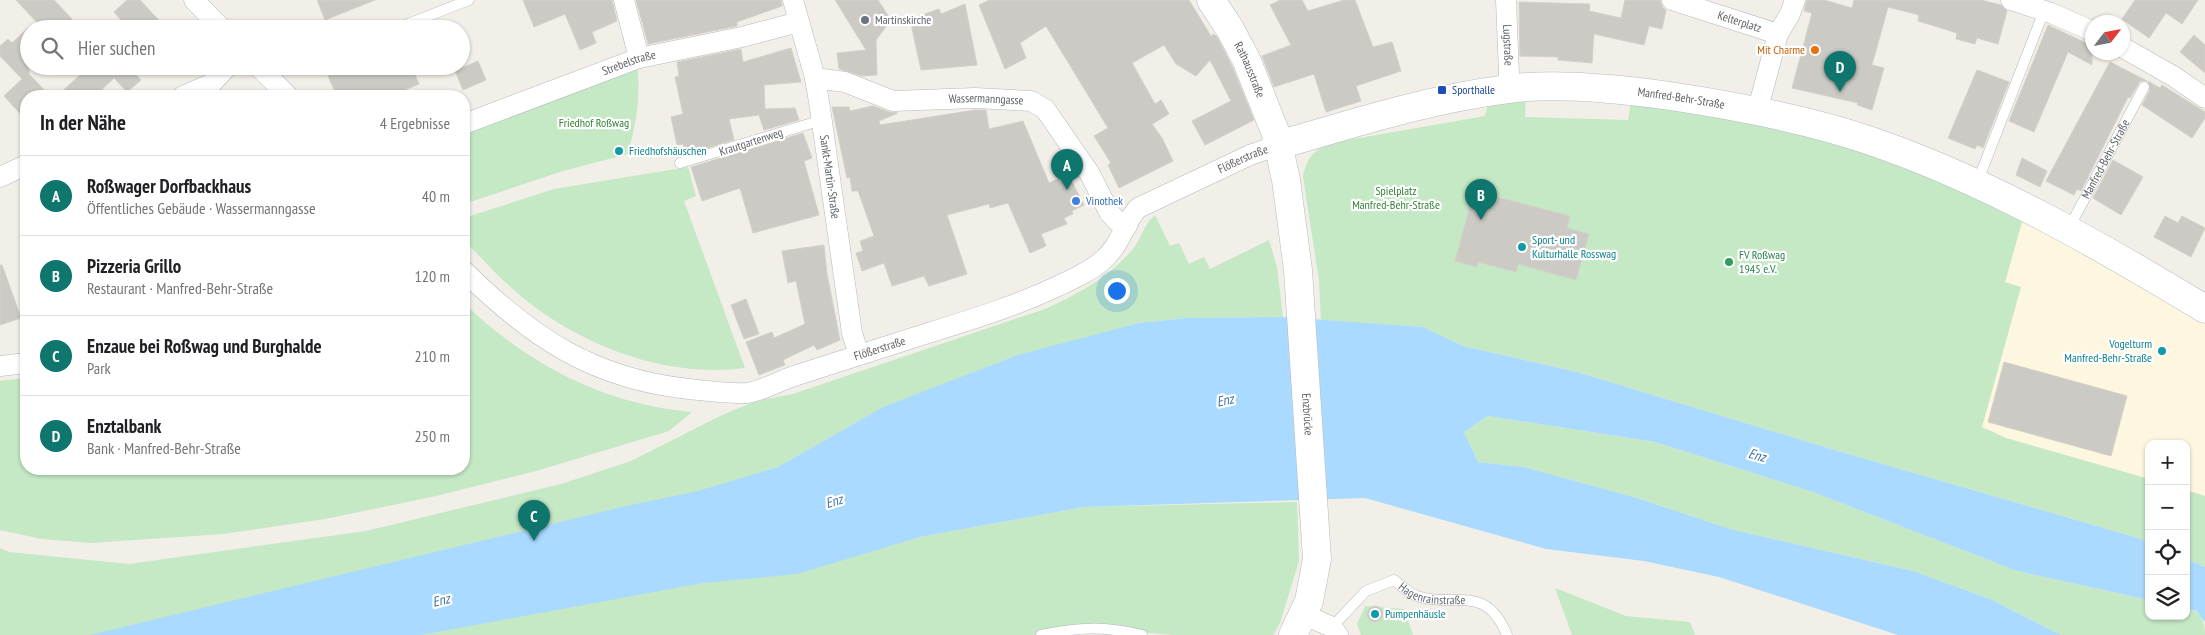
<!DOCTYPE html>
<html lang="de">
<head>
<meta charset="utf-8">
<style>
  body { margin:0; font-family:"PT Sans Narrow",sans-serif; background:#f6f6f6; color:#202124 }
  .controls { position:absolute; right:15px; bottom:15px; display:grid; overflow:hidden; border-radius:10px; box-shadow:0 1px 4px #0004 }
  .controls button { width:45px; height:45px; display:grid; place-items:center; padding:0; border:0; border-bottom:1px solid #e0e0e0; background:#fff; color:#202124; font:25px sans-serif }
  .compass { position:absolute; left:2085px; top:15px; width:45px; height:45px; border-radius:50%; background:#fff; box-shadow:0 1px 4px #0004; rotate:58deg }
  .you { position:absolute; left:1116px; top:290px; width:18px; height:18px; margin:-12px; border:4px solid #fff; border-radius:50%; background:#1a73e8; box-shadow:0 0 0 8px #1a73e833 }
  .badge { display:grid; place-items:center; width:32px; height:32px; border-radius:50%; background:#0f766e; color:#fff; font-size:16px; font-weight:700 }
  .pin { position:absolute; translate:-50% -41px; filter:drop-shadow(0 1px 2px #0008) }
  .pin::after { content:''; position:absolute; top:26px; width:18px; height:15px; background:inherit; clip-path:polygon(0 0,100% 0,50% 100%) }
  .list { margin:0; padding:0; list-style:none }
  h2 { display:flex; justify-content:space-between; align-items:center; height:65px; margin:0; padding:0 20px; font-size:21px }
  h2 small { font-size:16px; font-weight:400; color:#757577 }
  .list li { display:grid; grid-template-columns:32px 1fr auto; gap:15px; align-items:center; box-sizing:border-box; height:80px; padding:0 20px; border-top:1px solid #e0e0e0 }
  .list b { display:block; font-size:19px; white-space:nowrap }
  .list p { margin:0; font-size:16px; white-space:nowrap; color:#757577 }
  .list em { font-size:16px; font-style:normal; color:#757577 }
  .icon { flex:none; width:28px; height:28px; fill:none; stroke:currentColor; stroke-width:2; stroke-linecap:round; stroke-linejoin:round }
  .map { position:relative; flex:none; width:2205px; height:635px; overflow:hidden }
  .search { position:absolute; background:#fff; box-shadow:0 1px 4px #0004; left:20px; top:20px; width:450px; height:55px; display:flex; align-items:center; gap:12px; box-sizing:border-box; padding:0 18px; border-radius:28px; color:#757577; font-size:19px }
  .panel { position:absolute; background:#fff; box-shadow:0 1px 4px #0004; left:20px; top:90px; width:450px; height:385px; border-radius:20px }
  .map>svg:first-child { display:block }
</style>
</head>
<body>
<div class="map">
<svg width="2205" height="635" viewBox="0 0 2205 635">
  <rect width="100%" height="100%" fill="#f1efe8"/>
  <path fill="#fef7e0" d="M2022 222 2073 249 2205 323V496L2186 490V444H2149V479L2006 438 1982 427 2021 287 2005 283Z"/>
  <g fill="#c5e8c5">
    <path d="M637 65C641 98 636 123 628 154L563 171 464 204V130Z"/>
    <path d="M1526 98 1525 117 1628 120 1631 101C1701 113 1772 123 1840 144 1903 163 1963 192 2022 222L2005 282 2021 287 1982 427 2006 438 2149 479V543L2135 537 1838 451 1577 372 1463 346 1423 327 1321 321 1319 280 1303 177C1306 159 1314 149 1331 143L1485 116 1489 101Z"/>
    <path d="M688 167 696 196 684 201 745 368C669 378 586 348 527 301 504 283 484 261 464 240V218L554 189Z"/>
    <path d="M1155 215 1170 246 1179 243 1189 264 1204 257 1210 269 1269 240 1277 267 1283 317 1186 318 1139 323 883 407 778 467 723 484 789 575 920 537 1084 507 1297 502 1299 561 1280 623 1273 635H1173L1120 630 1048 635H0V548L9 552 129 564 366 531 561 484 631 461 720 416 756 401 793 394 1045 309C1077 295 1109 277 1132 250 1141 240 1144 223 1155 215Z"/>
    <path d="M464 303C527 364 603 404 692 412L669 431 536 471 436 496 325 519 223 534 91 543 42 539 0 530V381L26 378V469H464Z"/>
    <path d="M1488 416 1655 442 1810 491 2017 571 2149 600V616H2186V608C2201 612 2205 620 2205 635H2061L1990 599 1913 571 1730 529 1637 498 1524 467 1478 462 1464 432Z"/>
    <path d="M2186 490 2205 496V567L2186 559Z"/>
    <path d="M1555 588 1626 616 1690 622 1695 635H1572Z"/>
    <path d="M1365 606 1404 609 1413 635H1361L1357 624Z"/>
  </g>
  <g fill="#aadaff">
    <path d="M1283 317 1423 327 1463 346 1577 372 1838 451 2135 537 2149 543V600L2017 571 1810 491 1655 442 1488 416 1464 432 1478 462 1524 467 1637 498 1730 529 1913 571 1990 599 2061 635H1898L1719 577 1644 561 1546 549 1365 498 1084 507 920 537 797 574 703 583 421 635H90L626 506 698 491 778 467 883 407 1018 355 1139 323 1186 318Z"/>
    <path d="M2186 559 2205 567V622L2196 611 2186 608Z"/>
  </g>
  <g fill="#cccac5" stroke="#d6d1c6">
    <path d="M16 0H54L72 19 61 29H43Z"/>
    <path d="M127 0H140L167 29H129L114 12Z"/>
    <path d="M317 0H375L325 20Z"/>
    <path d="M523 0H612L617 21 592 32 596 43 580 50 565 14 534 27Z"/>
    <path d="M636 0H781L782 6 737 22V26L648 44Z"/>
    <path d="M835 0H878L891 20 876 40 877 75 862 76 839 69 837 53 866 50Z"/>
    <path d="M989 0H1189L1211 36 1214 34 1217 37 1232 66 1254 120 1205 145 1192 121 1231 101 1210 60 1196 76 1176 64 1164 45 1132 63 1155 104 1161 100 1169 114 1152 124 1162 138 1173 161 1119 188 1108 165 1111 163 1094 136 1108 128 1046 26 1020 43 1026 58 1005 69 979 5Z"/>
    <path d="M1280 0H1302L1308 11 1344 0H1355L1373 47 1392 42 1401 71 1356 86 1361 101 1326 112 1314 74 1274 87 1262 56 1291 45 1270 5Z"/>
    <path d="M1625 0H1660L1663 8 1666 10 1662 29 1649 26 1644 45 1594 34 1592 63 1558 60V57L1520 56 1519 2 1590 4 1589 11 1621 18Z"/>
    <path d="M1807 0H1824L1852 8 1854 0H1981L2001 5 2007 11 1998 44 1977 38 1975 44 1956 39 1957 33 1918 21 1919 15 1888 7 1872 65 1884 68 1872 110 1857 105 1858 103 1792 88 1812 13 1804 11Z"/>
    <path d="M2135 0H2198L2182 24 2166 13 2149 38 2122 19Z"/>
    <path d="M965 4 977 65 921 70 910 19 939 9 941 14Z"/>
    <path d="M2048 25 2092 46V65L2068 52 2034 132 2009 121Z"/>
    <path d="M29 27V74L50 96H26V120L4 96 22 79 0 56V46L8 39 12 43Z"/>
    <path d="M2194 35 2205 45V73L2180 52Z"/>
    <path d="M791 48 801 82 764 85 765 109 795 108 799 120 764 130 759 115 729 119 734 140 686 154 683 144 677 145 671 117 683 114 675 77 679 76 677 62 741 49 743 62Z"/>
    <path d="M478 61 486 80 463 90 455 71Z"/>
    <path d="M2110 62 2147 81H2140L2130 98 2128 97 2081 191 2077 189 2074 195 2046 181Z"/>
    <path d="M72 66H128L141 80 127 92 114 78 95 96H57L80 75Z"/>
    <path d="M351 66H402L405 73 413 70 419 84 390 96H337L328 76Z"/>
    <path d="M1977 70 2009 82 1983 148 1977 145 1975 149 1948 138Z"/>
    <path d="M2148 81 2160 88 2162 85 2205 112V118L2192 138 2142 105 2150 90Z"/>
    <path d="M873 106 889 112 898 113 879 121 880 125 975 110H986L989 129 1023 121 1049 183 1068 174 1084 205 1072 211 1073 214 1064 218 1067 224 1041 234 1046 246 1030 253 1008 203 990 208 989 204 947 215 967 274 929 286 924 276 892 286 884 263 862 271 856 253 863 251 860 241 874 236 858 191H852L850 177 847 178 832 107H849L850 111Z"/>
    <path d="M803 133 812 158 804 161 819 215 753 233 740 188 702 201 691 167Z"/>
    <path d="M2022 158 2047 171 2040 187 2016 175Z"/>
    <path d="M2113 160 2143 177 2121 215 2093 198Z"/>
    <path d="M1497 197 1570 216 1567 228 1589 234 1576 280 1518 264 1516 272 1478 262 1477 267 1455 261 1471 202 1494 208Z"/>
    <path d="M2165 216 2178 223 2182 216 2205 228 2191 257 2154 237Z"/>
    <path d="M824 245 827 274 840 340 817 350 814 345 783 360 785 365 759 375 746 342 772 332 774 338 805 324 796 281 788 283 782 251Z"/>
    <path d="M0 265H2L21 318 0 325Z"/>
    <path d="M746 299 759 334 744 339 731 305Z"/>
    <path d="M2004 362 2127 396 2111 456 1988 422Z"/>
    <circle cx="1375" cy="614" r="8"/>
  </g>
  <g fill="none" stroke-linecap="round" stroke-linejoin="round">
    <defs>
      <g id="lane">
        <path d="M395 29 469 0"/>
        <path d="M269 77 280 66"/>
        <path d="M680 163 822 120"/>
        <path d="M1977 183 2044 11"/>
        <path id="s1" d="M2069 228 2144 87"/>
        <path id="s2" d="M1332 627 1366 591 1394 580C1401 586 1409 593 1417 596 1456 609 1485 582 1507 635"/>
        <path d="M1041 635C1078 627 1105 626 1142 635"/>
      </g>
      <g id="street">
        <path d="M194 0 222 29"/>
        <path d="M624 0 639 58"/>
        <path id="s3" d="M793 0 815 78 820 108 852 333 859 355"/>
        <path id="s4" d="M1506 0 1509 74 1508 89"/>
        <path id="s5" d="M1672 0 1778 34"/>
        <path d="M2011 0 2051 13 2092 31"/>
        <path d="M2122 47 2173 76 2205 98"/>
        <path d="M258 66 288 96"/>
        <path id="s6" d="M815 78 845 82 893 101 975 98 1031 101 1045 109 1090 174 1109 212 1117 221 1127 226"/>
        <path d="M183 96 211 84 228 66"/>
        <path d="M1757 112 1778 34 1790 14 1795 0"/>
        <path id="s7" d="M464 124 639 58 742 37 799 22"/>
        <path d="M0 177 26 165"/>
        <path id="s8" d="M464 271C531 337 593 379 689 389 708 391 728 394 747 393 762 391 779 381 794 376 838 362 881 348 925 334 970 320 1016 306 1058 286 1073 279 1089 272 1102 261 1122 244 1123 224 1138 208L1250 155 1279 145"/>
        <path d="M0 366 26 363"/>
        <path d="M1304 615 1332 627 1338 635"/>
      </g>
      <g id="secondary">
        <path id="s9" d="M1211 0 1230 29 1246 59 1276 134 1286 180 1298 270 1317 559 1309 601 1293 635"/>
        <path id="s10" d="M1279 145C1354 123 1429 99 1508 89 1557 82 1620 89 1670 96 1737 106 1807 119 1871 141 1988 181 2099 245 2205 309"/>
      </g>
    </defs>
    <use href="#lane" stroke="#b5b8bc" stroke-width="11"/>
    <use href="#street" stroke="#b5b8bc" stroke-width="21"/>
    <use href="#secondary" stroke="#b6babf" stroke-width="29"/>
    <use href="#lane" stroke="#fff" stroke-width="10"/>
    <use href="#street" stroke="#fff" stroke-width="20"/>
    <use href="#secondary" stroke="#fff" stroke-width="28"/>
  </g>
  <circle fill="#6b7280" stroke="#fff" stroke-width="2" cx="865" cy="20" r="5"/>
  <circle fill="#e8710a" stroke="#fff" stroke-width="2" cx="1815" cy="50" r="5"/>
  <rect fill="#1a4fb4" stroke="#fff" stroke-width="2" x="1437" y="85" width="10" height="10" rx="2.5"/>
  <g fill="#0f9aa8" stroke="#fff" stroke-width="2">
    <circle cx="619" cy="151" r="5"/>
    <circle cx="1522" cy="247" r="5"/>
    <circle cx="2162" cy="351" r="5"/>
    <circle cx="1375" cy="614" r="5"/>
  </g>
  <circle fill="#3f7fe0" stroke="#fff" stroke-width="2" cx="1076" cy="201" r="5"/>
  <circle fill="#2e9e5b" stroke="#fff" stroke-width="2" cx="1729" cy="262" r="5"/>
  <g text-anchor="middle" stroke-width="4.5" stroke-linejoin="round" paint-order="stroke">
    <g font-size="12" fill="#5b616d" stroke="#fff" text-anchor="start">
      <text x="875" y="24">Martinskirche</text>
    </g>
    <g font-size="12" fill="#5f6368" stroke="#fff">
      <text dy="4" stroke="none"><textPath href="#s5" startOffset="71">Kelterplatz</textPath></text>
      <text dy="4" stroke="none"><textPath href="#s4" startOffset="45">Lugstraße</textPath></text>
      <text dy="4" stroke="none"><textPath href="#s7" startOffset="176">Strebelstraße</textPath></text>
      <text dy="4" stroke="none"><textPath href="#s9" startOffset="80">Rathausstraße</textPath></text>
      <text dy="4" stroke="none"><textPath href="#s10" startOffset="410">Manfred-Behr-Straße</textPath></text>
      <text dy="4" stroke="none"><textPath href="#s6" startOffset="175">Wassermanngasse</textPath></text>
      <text transform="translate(751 142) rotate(-18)" y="4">Krautgartenweg</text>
      <text dy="4" stroke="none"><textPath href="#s1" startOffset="78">Manfred-Behr-Straße</textPath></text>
      <text dy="4" stroke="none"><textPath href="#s8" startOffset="878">Flößerstraße</textPath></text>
      <text dy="4" stroke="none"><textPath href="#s3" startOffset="181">Sankt-Martin-Straße</textPath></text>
      <text dy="4" stroke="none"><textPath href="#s8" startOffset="458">Flößerstraße</textPath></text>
      <text dy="4" stroke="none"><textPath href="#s9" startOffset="432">Enzbrücke</textPath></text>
      <text dy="4" stroke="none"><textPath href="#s2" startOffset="122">Hagenrainstraße</textPath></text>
    </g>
    <g font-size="12" fill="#c56008" stroke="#fff" text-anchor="end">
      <text x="1805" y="54">Mit Charme</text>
    </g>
    <g font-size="12" fill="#164399" stroke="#fff" text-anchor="start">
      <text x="1452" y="94">Sporthalle</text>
    </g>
    <g font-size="12" fill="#348238" stroke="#fff">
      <text x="594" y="127">Friedhof Roßwag</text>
      <text x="1396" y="195">Spielplatz<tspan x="1396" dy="14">Manfred-Behr-Straße</tspan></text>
    </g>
    <g font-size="12" fill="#0d838f" stroke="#fff" text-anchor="start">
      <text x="629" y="155">Friedhofshäuschen</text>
      <text x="1532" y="244">Sport- und<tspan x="1532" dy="14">Kulturhalle Rosswag</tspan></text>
      <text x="2152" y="348" text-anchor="end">Vogelturm<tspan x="2152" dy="14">Manfred-Behr-Straße</tspan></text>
      <text x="1385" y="618">Pumpenhäusle</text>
    </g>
    <g font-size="12" fill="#366cbe" stroke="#fff" text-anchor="start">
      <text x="1086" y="205">Vinothek</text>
    </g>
    <g font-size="12" fill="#27864d" stroke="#fff" text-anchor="start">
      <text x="1739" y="259">FV Roßwag<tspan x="1739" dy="14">1945 e.V.</tspan></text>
    </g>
    <g font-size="14" font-style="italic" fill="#4174aa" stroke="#fff">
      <text transform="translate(1225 400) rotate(-12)" y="5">Enz</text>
      <text transform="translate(1757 455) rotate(15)" y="5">Enz</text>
      <text transform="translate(834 501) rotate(-17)" y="5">Enz</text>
      <text transform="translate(441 600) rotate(-14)" y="5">Enz</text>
    </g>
  </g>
</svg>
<div class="controls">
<button>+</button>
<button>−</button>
<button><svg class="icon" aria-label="locate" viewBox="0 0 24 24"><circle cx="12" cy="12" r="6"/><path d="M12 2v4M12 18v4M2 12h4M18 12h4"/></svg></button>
<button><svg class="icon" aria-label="layers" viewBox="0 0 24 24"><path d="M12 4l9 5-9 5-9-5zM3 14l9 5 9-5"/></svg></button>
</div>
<svg class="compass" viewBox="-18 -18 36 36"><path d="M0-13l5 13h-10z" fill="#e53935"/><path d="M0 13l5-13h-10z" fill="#757577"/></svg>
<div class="you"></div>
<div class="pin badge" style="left:1067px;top:190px">A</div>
<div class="pin badge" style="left:1481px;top:220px">B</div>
<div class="pin badge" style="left:534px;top:541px">C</div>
<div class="pin badge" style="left:1840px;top:92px">D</div>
<div class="search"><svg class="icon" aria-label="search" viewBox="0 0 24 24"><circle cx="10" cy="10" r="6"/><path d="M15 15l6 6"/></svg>Hier suchen</div>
<section class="panel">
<h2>In der Nähe<small>4 Ergebnisse</small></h2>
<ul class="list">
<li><span class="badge">A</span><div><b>Roßwager Dorfbackhaus</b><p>Öffentliches Gebäude · Wassermanngasse</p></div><em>40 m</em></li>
<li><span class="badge">B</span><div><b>Pizzeria Grillo</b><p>Restaurant · Manfred-Behr-Straße</p></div><em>120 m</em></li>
<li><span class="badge">C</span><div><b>Enzaue bei Roßwag und Burghalde</b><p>Park</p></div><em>210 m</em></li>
<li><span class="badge">D</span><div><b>Enztalbank</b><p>Bank · Manfred-Behr-Straße</p></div><em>250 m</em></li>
</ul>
</section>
</div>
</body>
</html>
